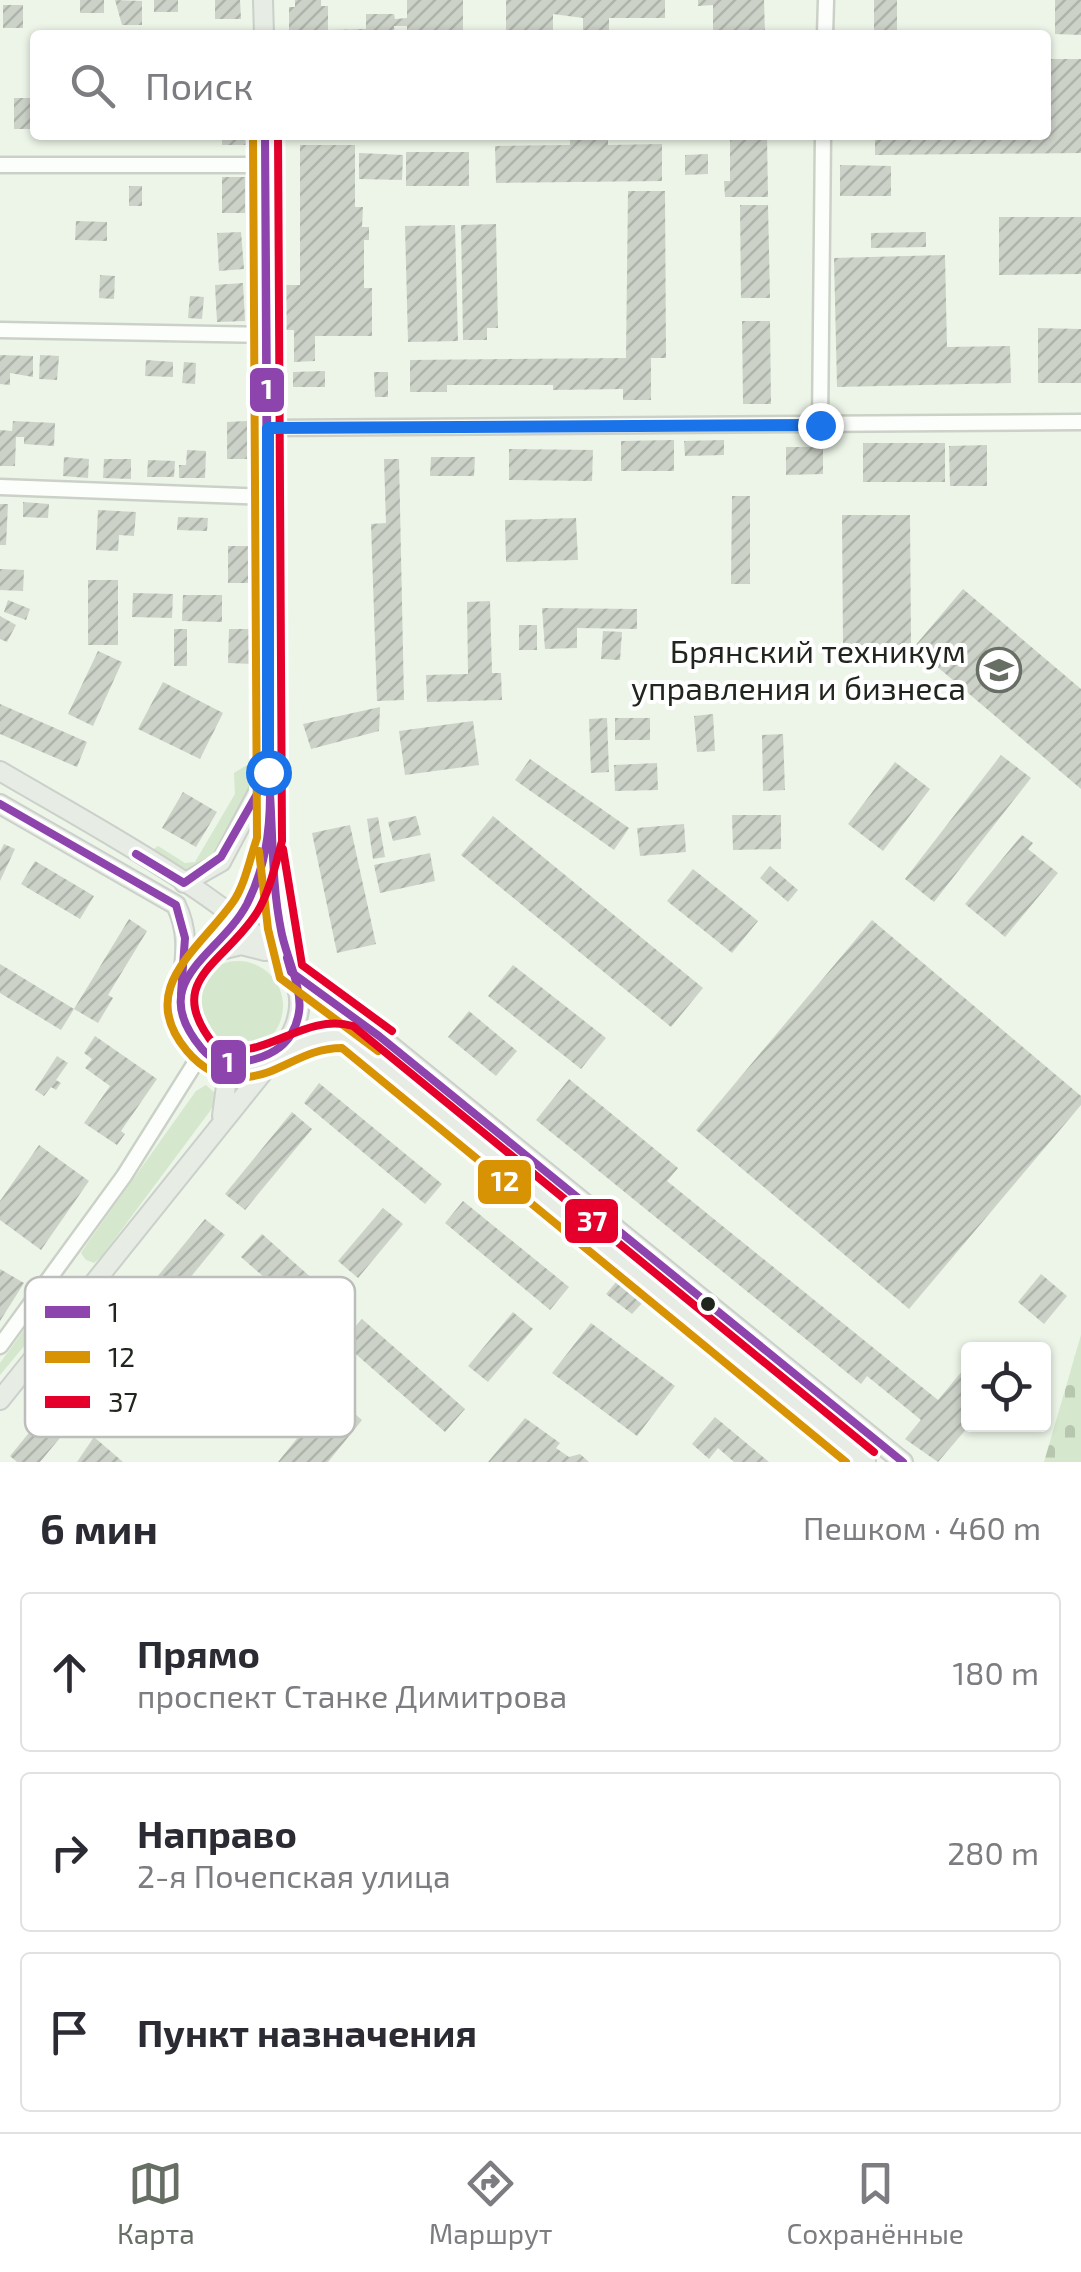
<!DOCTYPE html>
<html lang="ru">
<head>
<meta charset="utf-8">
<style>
  body { margin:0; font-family:"Exo 2",sans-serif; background:#f7f7f7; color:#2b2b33 }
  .controls { position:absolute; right:30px; bottom:30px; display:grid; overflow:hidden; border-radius:10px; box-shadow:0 2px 8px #0004 }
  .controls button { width:90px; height:90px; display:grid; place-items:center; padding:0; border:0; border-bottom:2px solid #e1e1e2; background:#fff; color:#2b2b33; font:50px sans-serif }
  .stop { position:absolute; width:30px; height:30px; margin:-22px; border:8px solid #1a73e8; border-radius:50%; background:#fff }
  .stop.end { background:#1a73e8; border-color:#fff; box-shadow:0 2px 10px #0008 }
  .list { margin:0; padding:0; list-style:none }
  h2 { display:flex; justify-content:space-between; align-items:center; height:130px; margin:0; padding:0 40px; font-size:42px }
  h2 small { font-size:32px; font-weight:400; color:#7c7c81 }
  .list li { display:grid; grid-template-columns:65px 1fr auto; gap:30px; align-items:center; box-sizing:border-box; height:160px; margin:0 20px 20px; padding:0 20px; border:2px solid #e1e1e2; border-radius:10px }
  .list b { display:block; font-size:38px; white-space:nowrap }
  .list p { margin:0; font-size:32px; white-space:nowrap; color:#7c7c81 }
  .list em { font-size:32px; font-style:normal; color:#7c7c81 }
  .icon { flex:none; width:55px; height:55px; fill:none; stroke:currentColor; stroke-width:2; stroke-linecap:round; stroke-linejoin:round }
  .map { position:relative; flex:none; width:1081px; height:1462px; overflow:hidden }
  .search { position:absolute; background:#fff; box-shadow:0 2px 8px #0004; left:30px; right:30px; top:30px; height:110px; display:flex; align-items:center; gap:25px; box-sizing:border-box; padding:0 35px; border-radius:10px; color:#7c7c81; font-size:38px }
  .sheet { height:670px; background:#fff }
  nav { display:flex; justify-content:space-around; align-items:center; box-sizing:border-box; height:140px; border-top:2px solid #e1e1e2; background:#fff; font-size:28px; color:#7c7c81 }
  nav a { display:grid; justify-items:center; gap:5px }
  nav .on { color:#676e64 }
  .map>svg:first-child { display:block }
</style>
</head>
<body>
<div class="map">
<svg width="1081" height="1462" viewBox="0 0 1081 1462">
  <defs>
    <pattern id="cemetery-stones" width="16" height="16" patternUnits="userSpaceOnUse" patternTransform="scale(2.5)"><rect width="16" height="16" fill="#d5e7cc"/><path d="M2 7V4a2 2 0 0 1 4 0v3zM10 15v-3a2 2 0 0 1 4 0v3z" fill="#b7c6af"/></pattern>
    <pattern id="building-hatch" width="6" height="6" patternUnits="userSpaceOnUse" patternTransform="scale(2.5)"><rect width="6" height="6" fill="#ccd2c8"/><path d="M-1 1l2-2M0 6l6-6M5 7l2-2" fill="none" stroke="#afb4ab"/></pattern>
  </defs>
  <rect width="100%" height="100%" fill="#ecf5e8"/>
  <g fill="#d5e7cc">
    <path d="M247 765 255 769C253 806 224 841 203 870L179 874 151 851 158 846 185 863 195 862 235 794 234 773Z"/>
    <circle cx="238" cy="1006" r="45"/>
    <path d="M206 1085 218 1096 210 1111 102 1256 94 1263 86 1260 81 1253 87 1244 196 1091Z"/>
    <path d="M63 1284 69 1289 64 1298 0 1375V1363L56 1286Z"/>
  </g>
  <path fill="url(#cemetery-stones)" d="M1081 1335V1462H1044Z"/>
  <g fill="url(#building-hatch)">
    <rect x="80" y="0" width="24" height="13"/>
    <path d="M115 0 142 1V25H122Z"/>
    <rect x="154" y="0" width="24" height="12"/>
    <path d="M215 0H240L241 19H215Z"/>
    <path d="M295 0H321V6H328V30L366 29V14H394L395 19 407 18V0H463V35H407V26H394L395 35H289V7H295Z"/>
    <path d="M506 0H665V18H609V35H583V18L553 14V35H506Z"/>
    <path d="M698 0H764L765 35H713V5L698 6Z"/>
    <rect x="874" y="0" width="23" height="35"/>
    <path d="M1055 0H1081V35L1055 34Z"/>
    <rect x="3" y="5" width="20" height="23"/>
    <path d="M1046 59H1081V153L875 155V135H1046Z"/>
    <rect x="14" y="98" width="21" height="31"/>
    <rect x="222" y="135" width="25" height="10"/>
    <path d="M570 135H608V145L662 144V181L496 183 495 146 570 145Z"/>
    <path d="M730 135H767L768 197H725L724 181H730Z"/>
    <path d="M300 145H355V207H363L362 227H369V240H364V288H372V336H315V361L294 362V330H286V285H300Z"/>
    <rect x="406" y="152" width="63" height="34"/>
    <path d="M359 153 403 155 402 180 359 179Z"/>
    <path d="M708 154V174L685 175V155Z"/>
    <path d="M840 165 891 166V196H840Z"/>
    <rect x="222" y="177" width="23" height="36"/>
    <rect x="129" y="186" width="13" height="20"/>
    <path d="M628 191H665L666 358H651V400H623V389L553 390V385H447V392H410V360L626 358Z"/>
    <path d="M740 205H768L770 298H741Z"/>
    <path d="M999 217H1081V274L999 275Z"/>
    <path d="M76 221 107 222V241L75 240Z"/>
    <path d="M496 224 498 328H487V340H463L461 225Z"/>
    <path d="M455 225 458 341 408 342 405 226Z"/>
    <path d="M241 232 244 269 219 271 217 233Z"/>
    <path d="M926 232V247L871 248V233Z"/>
    <path d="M945 255 947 347 1010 346 1011 383 837 387 834 258Z"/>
    <path d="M100 275 115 276 114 299 99 298Z"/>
    <path d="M243 283 245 321 217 322 215 285Z"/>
    <path d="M190 296 204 297 202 319 188 318Z"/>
    <path d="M742 321H770L771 404H743Z"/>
    <path d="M1038 328 1081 329V383H1038Z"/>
    <path d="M0 355 33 356V377L10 373V385L0 384Z"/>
    <path d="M40 355 59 356 57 380 39 379Z"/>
    <path d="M146 360 173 362V377L145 376Z"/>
    <path d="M184 362 196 363 195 384 182 383Z"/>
    <path d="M325 371V387H293V372Z"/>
    <path d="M374 372H388V397H375Z"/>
    <path d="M13 421 55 423 54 446 24 444V437H16L15 466H0V430L12 431Z"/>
    <path d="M247 421V459H227V422Z"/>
    <path d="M674 440V471H621V441Z"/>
    <path d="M724 440V455L685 456 684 441Z"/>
    <rect x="863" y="443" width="82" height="39"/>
    <path d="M987 445V486H950L949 446Z"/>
    <path d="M786 447H823V474L786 475Z"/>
    <path d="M509 449 593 450 592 481 509 480Z"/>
    <path d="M187 450 206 451 205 478H179V465H186Z"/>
    <path d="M64 457 89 459 88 478 63 476Z"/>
    <path d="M431 457H475L474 476H430Z"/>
    <path d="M104 459H131V479L103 478Z"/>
    <path d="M384 459H399L404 700 377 701 371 524 386 523Z"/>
    <path d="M148 460 175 461 174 477H147Z"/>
    <path d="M732 496H750V584H731Z"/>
    <path d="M23 502 49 504 48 518 23 517Z"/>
    <path d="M0 504H8L6 545H0Z"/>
    <path d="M98 510 136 512 134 536 119 535 118 551 96 550Z"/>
    <path d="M842 515H910L911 645H843Z"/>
    <path d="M178 517 208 518 207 531 177 530Z"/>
    <path d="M576 518 578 560 506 562 505 520Z"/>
    <rect x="228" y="546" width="24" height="37"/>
    <path d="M0 569 24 570 23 591 0 590Z"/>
    <rect x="88" y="580" width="30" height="65"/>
    <path d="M963 589 1081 689V789L914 647Z"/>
    <path d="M133 593 173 594 172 618 132 617Z"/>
    <path d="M183 595H222V622L182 621Z"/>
    <path d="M8 600 30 609 26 620 4 612Z"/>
    <path d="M490 601 492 673H501L502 700 427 702 426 675 468 674 467 602Z"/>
    <path d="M542 608 637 609V629L577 628V648L545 649Z"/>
    <path d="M0 616 16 625 7 642 0 639Z"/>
    <rect x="519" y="625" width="18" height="25"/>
    <rect x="174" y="629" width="13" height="37"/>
    <path d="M229 629H254L253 664 228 663Z"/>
    <path d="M603 631 622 632 620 660 601 659Z"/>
    <path d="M98 651 122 662 93 726 68 714Z"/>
    <path d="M163 682 223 713 200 759 138 729Z"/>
    <path d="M0 704 87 742 77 767 0 734Z"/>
    <path d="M380 707 379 731 311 749 303 724Z"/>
    <path d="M713 714 715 751 697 752 694 716Z"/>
    <path d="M607 718 609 772 591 773 589 719Z"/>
    <rect x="615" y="718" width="35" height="22"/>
    <path d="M473 721 479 765 405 775 399 731Z"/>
    <path d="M783 734 785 790 763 791 762 735Z"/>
    <path d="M1001 755 1031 778 934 902 905 879Z"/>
    <path d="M530 759 629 828 614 850 515 780Z"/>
    <path d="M895 762 930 789 883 851 848 824Z"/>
    <path d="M657 763 658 790 615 791 614 765Z"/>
    <path d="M183 792 217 812 196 847 162 828Z"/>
    <path d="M732 815H781V849L733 850Z"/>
    <path d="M416 816 421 835 393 841 388 822Z"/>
    <path d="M493 816 703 988 671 1027 461 855Z"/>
    <path d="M378 817 385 857 373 859 367 819Z"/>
    <path d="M684 824 686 852 640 856 637 828Z"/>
    <path d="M350 825 376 944 337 953 312 833Z"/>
    <path d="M1022 835 1033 843 1028 849 1058 873 1005 937 965 904Z"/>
    <path d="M4 844 15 849 0 881V852Z"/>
    <path d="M430 853 435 881 380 893 374 865Z"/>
    <path d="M35 861 94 896 80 919 21 884Z"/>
    <path d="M770 866 798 890 788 902 760 878Z"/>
    <path d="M693 869 758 921 732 953 667 901Z"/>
    <path d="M129 919 147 931 108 995 113 998 98 1023 74 1009 61 1030 0 993V964L74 1009Z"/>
    <path d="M872 920 1081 1096V1105L909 1309 696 1130Z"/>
    <path d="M513 965 606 1038 581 1069 488 996Z"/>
    <path d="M469 1011 517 1051 496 1076 448 1037Z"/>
    <path d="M95 1036 157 1079 121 1131 125 1134 117 1145 84 1123 110 1086 85 1068 92 1059 84 1053Z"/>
    <path d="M57 1056 68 1063 56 1080 61 1083 56 1090 51 1087 44 1096 35 1090Z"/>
    <path d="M569 1079 678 1168 667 1181 938 1400 968 1364V1427L938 1462 905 1439 921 1420 867 1376 861 1384 536 1120Z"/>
    <path d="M319 1083 442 1184 425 1204 304 1103Z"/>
    <path d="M292 1112 312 1129 245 1210 225 1194Z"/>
    <path d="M39 1145 89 1181 41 1250 0 1220V1201Z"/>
    <path d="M463 1201 569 1287 550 1310 445 1223Z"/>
    <path d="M383 1208 403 1224 358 1278 338 1261Z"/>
    <path d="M205 1219 225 1235 158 1317 138 1300Z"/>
    <path d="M262 1234 341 1304 321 1327 241 1257Z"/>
    <path d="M0 1269 24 1283 0 1321Z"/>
    <path d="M1041 1274 1067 1296 1044 1324 1018 1302Z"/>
    <path d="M617 1281 643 1302 632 1314 606 1294Z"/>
    <path d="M513 1312 533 1329 488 1382 468 1366Z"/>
    <path d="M362 1319 465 1409 445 1432 342 1342Z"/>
    <path d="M119 1323 140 1341 40 1462H17L10 1456Z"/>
    <path d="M591 1323 675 1386 637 1436 552 1373Z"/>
    <path d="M328 1400 339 1409 343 1404 362 1420 328 1462H278Z"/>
    <path d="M715 1417 769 1462H734L718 1448 709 1459 692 1444Z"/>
    <path d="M525 1418 560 1443 556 1448 569 1457 580 1454 589 1462H488Z"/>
    <path d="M94 1437 123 1462H77Z"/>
  </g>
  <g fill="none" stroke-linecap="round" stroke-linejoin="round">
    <defs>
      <g id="minor">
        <path d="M825 35 826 0"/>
        <path d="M0 165H266"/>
        <path d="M0 330 268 335"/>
        <path d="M820 425 823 135"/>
        <path d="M268 428 1081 422"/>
        <path d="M0 487 267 497"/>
        <path d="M0 1346 124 1176 202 1052"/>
      </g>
      <g id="major">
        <path d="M263 0 264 35"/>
        <path d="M265 135 270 840 280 928 291 972 379 1036 903 1462"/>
        <path d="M0 771C70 813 253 909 291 974 306 999 299 1024 284 1046L0 1400"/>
        <path d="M0 804 176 905C188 930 186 951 183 977"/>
        <path d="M269 843 246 906 190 970 182 988 183 1027 209 1058 228 1064 248 1065 315 1036H346L866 1462"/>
        <path d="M184 883 221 862 266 777"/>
        <path d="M209 953 241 945 265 951"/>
        <path d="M215 1059 226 1086 222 1116"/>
      </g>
    </defs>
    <use href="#minor" stroke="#cbd1c7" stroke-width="19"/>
    <use href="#major" stroke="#cbd0ca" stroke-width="22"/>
    <use href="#minor" stroke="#fcfefc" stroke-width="14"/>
    <use href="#major" stroke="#e7ece5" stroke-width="18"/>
    <defs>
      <g id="bus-1">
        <path d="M265 135 270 794 268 772Z"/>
        <path d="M270 794C273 839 272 886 281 930 285 954 303 989 299 1012 294 1044 272 1057 242 1062 226 1064 213 1062 202 1049 144 980 219 957 247 904 265 868 270 833 270 794Z"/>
        <path d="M0 804 176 905 185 938 181 994"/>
        <path d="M136 854 184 883 221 857 257 794"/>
        <path d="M287 958 291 972 379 1036 903 1462"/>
      </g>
      <g id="bus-2">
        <path d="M253 135 257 838C250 858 245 885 233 902 199 950 135 989 187 1051 203 1070 222 1080 247 1077 281 1074 303 1048 342 1048L846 1462"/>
        <path d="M259 851 268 929 280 978 378 1051"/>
      </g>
      <g id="bus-3">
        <path d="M278 135 282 841C276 863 269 894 256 914 223 965 161 981 216 1047 265 1063 302 1012 353 1026L874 1452"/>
        <path d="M283 849 302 965 392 1031"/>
      </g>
    </defs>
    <use href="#bus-1" stroke="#fff" stroke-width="15"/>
    <use href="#bus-2" stroke="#fff" stroke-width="15"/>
    <use href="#bus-3" stroke="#fff" stroke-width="15"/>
    <use href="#bus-1" stroke="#8e44ad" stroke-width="8"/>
    <use href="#bus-2" stroke="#d79304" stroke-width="8"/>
    <use href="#bus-3" stroke="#e4002b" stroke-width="8"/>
  </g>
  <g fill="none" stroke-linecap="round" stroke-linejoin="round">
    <path stroke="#1a73e8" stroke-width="12" d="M268 772V428L820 425"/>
  </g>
  <defs>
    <symbol id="university-ring" viewBox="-11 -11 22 22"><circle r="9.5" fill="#fff" stroke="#676e64" stroke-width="1.5"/><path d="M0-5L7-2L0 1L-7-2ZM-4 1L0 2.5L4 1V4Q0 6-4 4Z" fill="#676e64"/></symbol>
  </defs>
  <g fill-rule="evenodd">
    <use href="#university-ring" x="974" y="645" width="50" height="50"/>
  </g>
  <circle fill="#20261d" stroke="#fff" stroke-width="4" cx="708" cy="1304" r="9"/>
  <g text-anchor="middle" stroke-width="8" stroke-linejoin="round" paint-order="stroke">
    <g font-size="32" fill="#20261d" stroke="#fff" text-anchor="end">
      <text x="966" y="663">Брянский техникум<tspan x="966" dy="37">управления и бизнеса</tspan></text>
    </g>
  </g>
  <rect x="25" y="1277" width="330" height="160" rx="15" fill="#fff" stroke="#bcbebb" stroke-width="2.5"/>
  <rect x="45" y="1306" width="45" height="12" fill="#8e44ad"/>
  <rect x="45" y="1351" width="45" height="12" fill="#d79304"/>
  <rect x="45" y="1396" width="45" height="12" fill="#e4002b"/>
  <g font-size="28" fill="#20261d">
    <text x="108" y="1322">1</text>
    <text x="108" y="1367">12</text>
    <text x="108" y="1412">37</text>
  </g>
  <g stroke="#fff" stroke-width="4">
    <rect x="248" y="366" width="38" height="48" rx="10" fill="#8e44ad"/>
    <rect x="209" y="1038" width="39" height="48" rx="10" fill="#8e44ad"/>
    <rect x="476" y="1158" width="57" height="48" rx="10" fill="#d79304"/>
    <rect x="563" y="1197" width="57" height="48" rx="10" fill="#e4002b"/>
  </g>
  <g font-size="28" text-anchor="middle" font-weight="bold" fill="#fff">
    <text x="267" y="399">1</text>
    <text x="228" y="1072">1</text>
    <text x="505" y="1191">12</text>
    <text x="592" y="1231">37</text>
  </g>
</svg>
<div class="controls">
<button><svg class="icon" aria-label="locate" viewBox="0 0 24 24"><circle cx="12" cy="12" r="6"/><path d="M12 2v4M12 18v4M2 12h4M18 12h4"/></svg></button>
</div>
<div class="stop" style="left:268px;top:772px"></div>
<div class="stop end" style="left:820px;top:425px"></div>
<div class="search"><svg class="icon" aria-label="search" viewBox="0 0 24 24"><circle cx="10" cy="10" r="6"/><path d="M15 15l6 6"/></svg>Поиск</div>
</div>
<section class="sheet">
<h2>6 мин<small>Пешком · 460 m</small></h2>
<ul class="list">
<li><svg class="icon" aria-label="ahead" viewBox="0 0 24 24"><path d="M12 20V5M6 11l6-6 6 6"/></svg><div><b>Прямо</b><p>проспект Станке Димитрова</p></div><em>180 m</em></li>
<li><svg class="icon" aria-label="right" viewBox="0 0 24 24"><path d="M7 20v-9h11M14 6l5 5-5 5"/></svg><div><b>Направо</b><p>2-я Почепская улица</p></div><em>280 m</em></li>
<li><svg class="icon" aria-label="arrive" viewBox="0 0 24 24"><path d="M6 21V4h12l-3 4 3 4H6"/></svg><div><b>Пункт назначения</b></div></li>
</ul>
</section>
<nav>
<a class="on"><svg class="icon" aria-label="map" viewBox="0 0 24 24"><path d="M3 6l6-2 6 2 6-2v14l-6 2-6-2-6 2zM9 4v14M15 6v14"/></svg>Карта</a>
<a><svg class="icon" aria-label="directions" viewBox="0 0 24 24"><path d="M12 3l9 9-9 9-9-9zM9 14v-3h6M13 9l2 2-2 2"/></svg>Маршрут</a>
<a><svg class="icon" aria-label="saved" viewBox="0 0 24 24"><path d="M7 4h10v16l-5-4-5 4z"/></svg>Сохранённые</a>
</nav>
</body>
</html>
